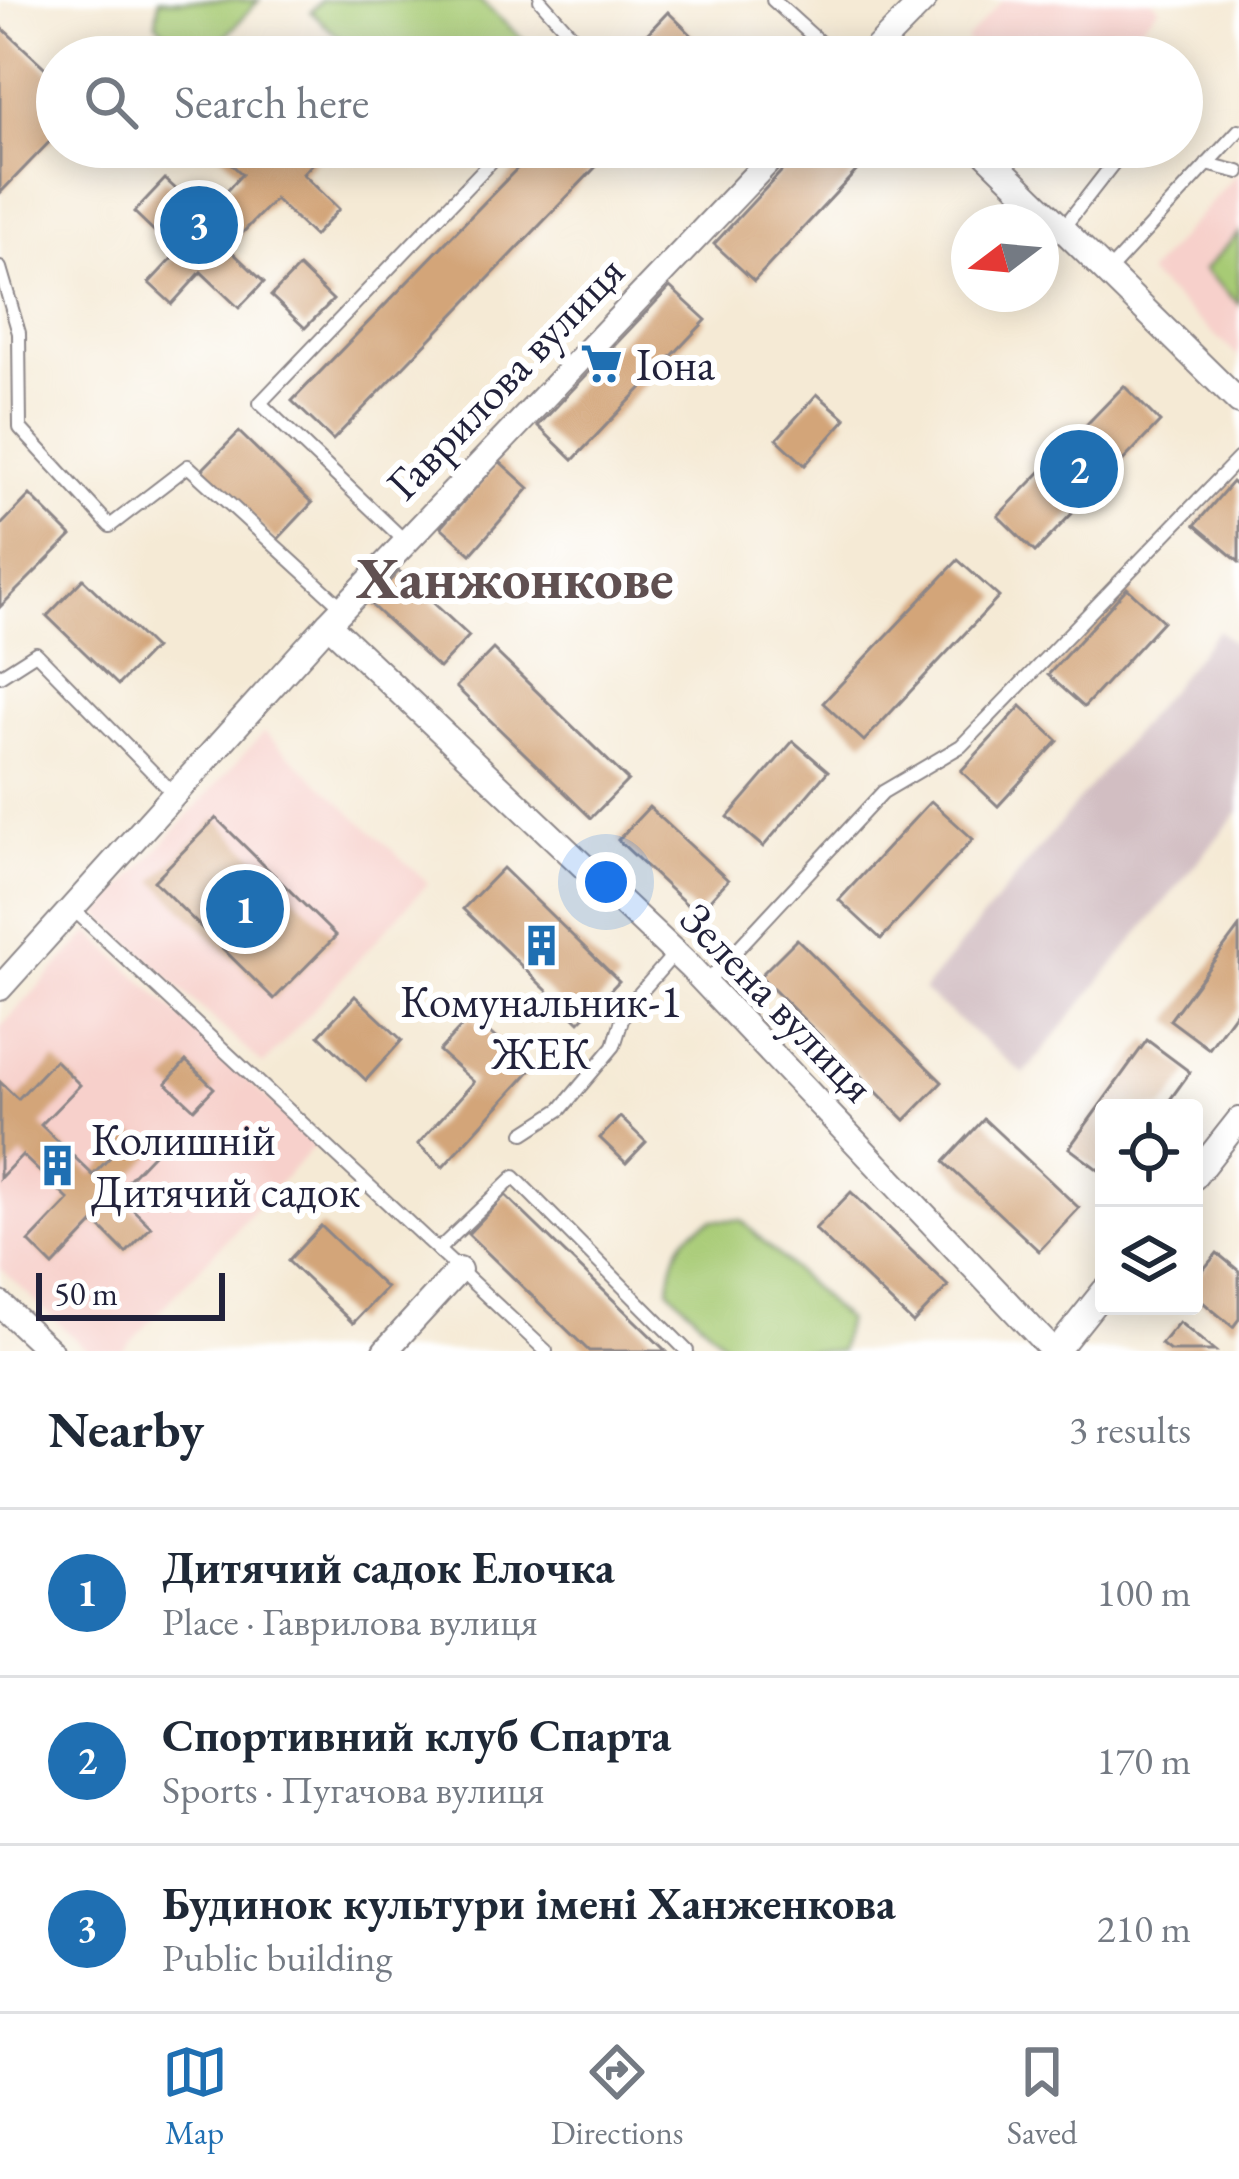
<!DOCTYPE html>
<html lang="en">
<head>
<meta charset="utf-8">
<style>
  body { margin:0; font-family:"EB Garamond",serif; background:#f6f6f7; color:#1f2937 }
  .controls { position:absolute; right:36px; bottom:36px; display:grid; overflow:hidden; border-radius:12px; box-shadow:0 6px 30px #0003 }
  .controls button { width:108px; height:108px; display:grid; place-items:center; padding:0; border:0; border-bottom:3px solid #e0e1e3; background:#fff; color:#1f2937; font:60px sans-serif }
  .compass { position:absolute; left:951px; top:204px; width:108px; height:108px; border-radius:50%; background:#fff; box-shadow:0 6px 30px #0003; rotate:254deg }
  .scale { position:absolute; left:36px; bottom:30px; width:189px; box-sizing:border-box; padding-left:12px; border:6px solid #22223b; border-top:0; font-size:33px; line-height:42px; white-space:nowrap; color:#22223b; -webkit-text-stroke:9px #fff; paint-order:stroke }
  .you { position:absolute; left:606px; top:882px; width:42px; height:42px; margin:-30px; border:9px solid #fff; border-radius:50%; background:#1a73e8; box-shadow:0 0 0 18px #1a73e833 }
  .badge { display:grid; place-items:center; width:78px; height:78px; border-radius:50%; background:#1f6fb2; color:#fff; font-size:39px; font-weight:700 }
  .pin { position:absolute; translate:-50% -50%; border:6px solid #fff; box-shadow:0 3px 12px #0006 }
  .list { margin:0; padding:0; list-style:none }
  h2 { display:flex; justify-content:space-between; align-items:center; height:156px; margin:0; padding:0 48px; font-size:51px }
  h2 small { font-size:39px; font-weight:400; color:#747a83 }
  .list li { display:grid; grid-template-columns:78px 1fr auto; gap:36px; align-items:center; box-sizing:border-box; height:168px; padding:0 48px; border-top:3px solid #e0e1e3 }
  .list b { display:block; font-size:45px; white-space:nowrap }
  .list p { margin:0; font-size:39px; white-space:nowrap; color:#747a83 }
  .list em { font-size:39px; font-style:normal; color:#747a83 }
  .icon { flex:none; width:66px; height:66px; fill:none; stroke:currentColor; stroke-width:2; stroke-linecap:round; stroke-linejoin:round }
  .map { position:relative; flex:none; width:1239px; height:1351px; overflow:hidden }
  .search { position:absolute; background:#fff; box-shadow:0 6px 30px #0003; left:36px; right:36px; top:36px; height:132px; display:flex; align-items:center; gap:30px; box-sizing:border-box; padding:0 42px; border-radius:66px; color:#747a83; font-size:45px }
  .sheet { height:660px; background:#fff }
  nav { display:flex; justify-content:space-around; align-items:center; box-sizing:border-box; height:168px; border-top:3px solid #e0e1e3; background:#fff; font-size:33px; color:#747a83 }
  nav a { display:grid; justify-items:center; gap:6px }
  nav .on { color:#1f6fb2 }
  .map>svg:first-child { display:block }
</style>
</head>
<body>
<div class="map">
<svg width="1239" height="1351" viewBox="0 0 1239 1351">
  <rect width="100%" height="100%" fill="#fff"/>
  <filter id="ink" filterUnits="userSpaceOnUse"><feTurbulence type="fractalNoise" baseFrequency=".00833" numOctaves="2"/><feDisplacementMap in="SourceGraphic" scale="24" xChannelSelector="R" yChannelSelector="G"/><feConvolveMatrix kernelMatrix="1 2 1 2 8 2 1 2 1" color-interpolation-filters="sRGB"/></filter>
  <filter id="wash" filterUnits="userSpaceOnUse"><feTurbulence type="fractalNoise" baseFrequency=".004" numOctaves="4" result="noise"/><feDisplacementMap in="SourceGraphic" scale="48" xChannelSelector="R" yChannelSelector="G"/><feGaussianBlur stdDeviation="2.7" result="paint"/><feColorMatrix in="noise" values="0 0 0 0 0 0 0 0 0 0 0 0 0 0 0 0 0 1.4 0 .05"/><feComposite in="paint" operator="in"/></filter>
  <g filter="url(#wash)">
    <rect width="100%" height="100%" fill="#f5ead5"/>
    <g fill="#f7d0cb">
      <path d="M1003 0H1151L1159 7 1113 57H985L966 40Z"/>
      <path d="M1239 171V357L1147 274Z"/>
      <path d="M264 732 428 883 263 1065 99 914Z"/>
      <path d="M90 932 316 1144 122 1351H88L0 1268V1028Z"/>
    </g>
    <path fill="#d2bec2" d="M1218 630 1239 648V811L1024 1074 923 991Z"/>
    <g fill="#a7cb75" stroke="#647658" stroke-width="3">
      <path d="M159 0H259L213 50 187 53 156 23Z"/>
      <path d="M321 0H479L543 57H361L311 12Z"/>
      <path d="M1239 233V304L1204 270Z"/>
      <path d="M713 1220H741L846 1320 840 1351H731L669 1289C673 1253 679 1234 713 1220Z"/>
    </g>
    <g id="blocks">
      <g fill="#d3a579">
        <path d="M668 12 708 51 702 57H625Z"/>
        <path d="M0 26 57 79V134L0 193Z"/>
        <path d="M213 147H328L303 174 339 209 314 236 275 199 228 248 264 282 239 308 201 272 172 304 149 283 177 253 134 212 165 179 204 215 242 174Z"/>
        <path d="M538 147H615L333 440 292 401Z"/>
        <path d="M804 147 875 151 754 281 714 244Z"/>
        <path d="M299 267 333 300 305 328 271 296Z"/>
        <path d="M670 287 706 320 573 460 538 426Z"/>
        <path d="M1124 386 1160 422 1035 552 998 516Z"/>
        <path d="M817 394 846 419 805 465 777 439Z"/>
        <path d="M239 432 312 503 276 541 202 470Z"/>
        <path d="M499 461 529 488 471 554 441 527Z"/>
        <path d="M1232 482 1239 488V562L1195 525Z"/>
        <path d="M30 495 71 536 0 607V526Z"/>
        <path d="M958 560 999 597 864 741 823 703Z"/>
        <path d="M399 571 469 636 439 668 369 603Z"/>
        <path d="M83 579 154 648 118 685 47 616Z"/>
        <path d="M1127 588 1163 621 1084 707 1048 675Z"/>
        <path d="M493 649 628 780 591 818 456 687Z"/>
        <path d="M1021 706 1058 741 998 806 961 771Z"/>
        <path d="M793 741 828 771 763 847 728 817Z"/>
        <path d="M931 801 973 839 881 939 839 900Z"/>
        <path d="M649 807 728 880 697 914 618 840Z"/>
        <path d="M216 818 336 936 274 999 154 881Z"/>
        <path d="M503 868 619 981 579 1022 463 909Z"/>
        <path d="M1239 927V1008L1209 1049 1170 1020Z"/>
        <path d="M797 939 942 1082 905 1120 760 976Z"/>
        <path d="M355 996 402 1040 366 1080 319 1035Z"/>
        <path d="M471 1016 531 1070 443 1167 418 1144 474 1082 439 1051Z"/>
        <path d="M1147 1040 1190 1072 1164 1108H1104V1174L1069 1148Z"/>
        <path d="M55 1060 80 1085 41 1125 93 1175 133 1133 154 1153 116 1193 151 1227 126 1253 95 1222 53 1266 29 1242 69 1200 22 1155 0 1178V1082L18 1099Z"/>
        <path d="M186 1061 214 1088 194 1109 166 1083Z"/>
        <path d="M620 1117 646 1142 626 1163 600 1138Z"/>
        <path d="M984 1119 1079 1208 1039 1251 944 1162Z"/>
        <path d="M851 1192 948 1286 913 1323 815 1229Z"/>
        <path d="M505 1195 666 1351H589L468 1234Z"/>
        <path d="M321 1226 386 1288 353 1323 288 1261Z"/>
        <path d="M1217 1253 1239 1271V1319L1233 1327 1194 1295V1281Z"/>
        <path d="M1179 1322 1215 1351H1170L1161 1344Z"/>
      </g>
    </g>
  </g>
  <g filter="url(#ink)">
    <use href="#blocks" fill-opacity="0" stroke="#8c8688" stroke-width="3"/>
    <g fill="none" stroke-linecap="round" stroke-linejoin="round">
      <defs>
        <g id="lane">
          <path d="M540 0 591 57"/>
          <path d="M773 0 836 57"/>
          <path d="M1207 164 1239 172"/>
          <path d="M1063 228 1126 147"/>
          <path d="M0 268 19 333 20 428 110 526 188 466 343 608"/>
          <path d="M1107 273 1239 130"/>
          <path d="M406 542 260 403 505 147"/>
          <path d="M0 676 36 653 174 794"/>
          <path d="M73 909 546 1351"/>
          <path d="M706 983 883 792 961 746 1239 458"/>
          <path d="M524 1133 561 1109 614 1046 625 1010 675 953"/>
          <path d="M438 1250 514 1177 687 1351"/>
        </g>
        <g id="street">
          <path d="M868 57 924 0"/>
          <path d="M979 147 1239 402"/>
          <path d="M328 624 690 967 1053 1351"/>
          <path d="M0 988 328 624 782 147"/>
          <path d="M1194 1177 1239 1120"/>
          <path d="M0 1304 50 1351"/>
          <path d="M385 1351 459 1270"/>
          <path d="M1056 1351 1104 1291"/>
        </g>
      </defs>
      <use href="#lane" stroke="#8c8688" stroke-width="16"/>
      <use href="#street" stroke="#8c8688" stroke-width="28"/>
      <use href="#lane" stroke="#fff" stroke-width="12"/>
      <use href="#street" stroke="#fff" stroke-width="24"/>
    </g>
  </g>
  <defs>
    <symbol id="supermarket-bare" viewBox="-9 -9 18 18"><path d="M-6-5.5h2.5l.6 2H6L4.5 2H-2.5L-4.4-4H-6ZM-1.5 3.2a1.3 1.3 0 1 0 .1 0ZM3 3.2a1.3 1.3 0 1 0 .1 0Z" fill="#1f6fb2" stroke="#fff" stroke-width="2.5" paint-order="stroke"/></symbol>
    <symbol id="building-bare" viewBox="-9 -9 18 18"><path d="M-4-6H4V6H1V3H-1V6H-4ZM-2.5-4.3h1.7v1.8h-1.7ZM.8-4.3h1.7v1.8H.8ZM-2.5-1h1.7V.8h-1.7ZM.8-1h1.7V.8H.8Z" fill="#1f6fb2" stroke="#fff" stroke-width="2.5" paint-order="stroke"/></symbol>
  </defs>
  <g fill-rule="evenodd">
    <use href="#supermarket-bare" x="572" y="334" width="59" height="59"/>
    <use href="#building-bare" x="512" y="916" width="59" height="59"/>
    <use href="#building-bare" x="28" y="1136" width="59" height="59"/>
  </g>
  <g text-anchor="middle" stroke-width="12" stroke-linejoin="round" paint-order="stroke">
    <g font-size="45" fill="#22223b" stroke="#fff" text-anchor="start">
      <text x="636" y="380">Іона</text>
      <text x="541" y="1017" text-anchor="middle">Комунальник-1<tspan x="541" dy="52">ЖЕК</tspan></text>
      <text x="91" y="1155">Колишній<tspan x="91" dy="52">Дитячий садок</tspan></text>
    </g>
    <g font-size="45" fill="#22223b" stroke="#fff">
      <text transform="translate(505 377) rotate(-46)" y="16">Гаврилова вулиця</text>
      <text transform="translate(778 1002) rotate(46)" y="16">Зелена вулиця</text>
    </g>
    <g font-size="57" font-weight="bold" fill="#605051" stroke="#fff">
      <text x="515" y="598">Ханжонкове</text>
    </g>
  </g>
</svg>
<div class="controls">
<button><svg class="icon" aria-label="locate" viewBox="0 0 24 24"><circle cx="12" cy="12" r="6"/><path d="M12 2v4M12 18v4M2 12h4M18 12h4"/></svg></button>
<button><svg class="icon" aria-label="layers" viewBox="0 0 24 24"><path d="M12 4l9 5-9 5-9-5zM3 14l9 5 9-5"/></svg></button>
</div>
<svg class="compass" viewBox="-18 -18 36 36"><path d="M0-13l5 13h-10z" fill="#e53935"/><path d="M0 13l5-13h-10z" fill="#747a83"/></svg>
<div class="scale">50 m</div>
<div class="you"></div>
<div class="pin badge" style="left:245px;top:909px">1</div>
<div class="pin badge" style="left:1079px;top:469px">2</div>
<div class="pin badge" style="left:199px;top:225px">3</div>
<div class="search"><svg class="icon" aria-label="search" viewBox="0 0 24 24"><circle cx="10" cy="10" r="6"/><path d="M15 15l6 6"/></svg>Search here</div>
</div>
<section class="sheet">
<h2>Nearby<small>3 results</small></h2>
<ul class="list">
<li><span class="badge">1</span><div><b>Дитячий садок Елочка</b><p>Place · Гаврилова вулиця</p></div><em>100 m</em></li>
<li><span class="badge">2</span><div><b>Спортивний клуб Спарта</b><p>Sports · Пугачова вулиця</p></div><em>170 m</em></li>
<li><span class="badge">3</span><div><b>Будинок культури імені Ханженкова</b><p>Public building</p></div><em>210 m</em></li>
</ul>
</section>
<nav>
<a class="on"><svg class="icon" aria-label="map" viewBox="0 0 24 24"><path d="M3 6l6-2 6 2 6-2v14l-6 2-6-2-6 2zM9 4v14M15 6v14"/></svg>Map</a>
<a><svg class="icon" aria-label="directions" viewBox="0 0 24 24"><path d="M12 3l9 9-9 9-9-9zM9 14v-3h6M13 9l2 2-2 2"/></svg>Directions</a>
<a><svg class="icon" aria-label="saved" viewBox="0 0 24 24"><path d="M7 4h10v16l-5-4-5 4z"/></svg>Saved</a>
</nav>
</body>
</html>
